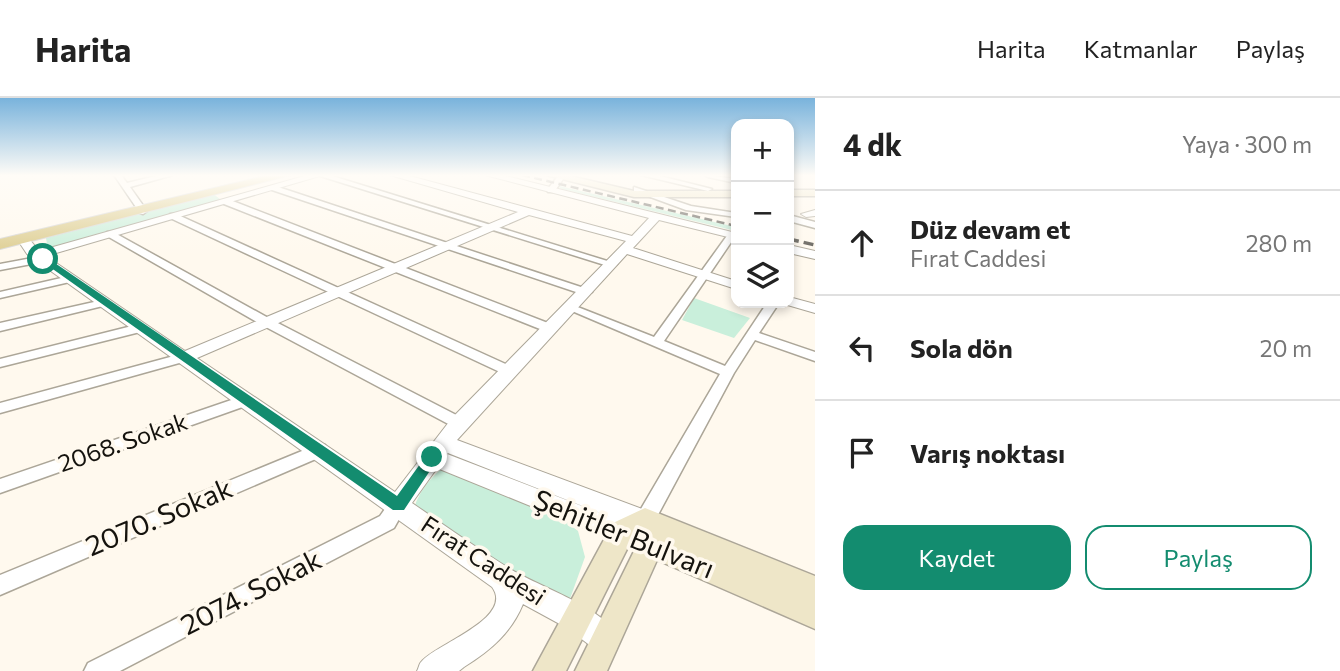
<!DOCTYPE html>
<html lang="tr">
<head>
<meta charset="utf-8">
<style>
  body { margin:0; font-family:Commissioner,sans-serif; background:#f6f6f6; color:#222 }
  .controls { position:absolute; right:21px; top:21px; display:grid; overflow:hidden; border-radius:14px; box-shadow:0 4px 10px #0003 }
  .controls button { width:63px; height:63px; display:grid; place-items:center; padding:0; border:0; border-bottom:2px solid #e0e0e0; background:#fff; color:#222; font:35px sans-serif }
  .stop { position:absolute; width:21px; height:21px; margin:-16px; border:5px solid #138c6f; border-radius:50%; background:#fff }
  .stop.end { background:#138c6f; border-color:#fff; box-shadow:0 2px 7px #0008 }
  .list { margin:0; padding:0; list-style:none }
  h2 { display:flex; justify-content:space-between; align-items:center; height:91px; margin:0; padding:0 28px; font-size:30px }
  h2 small { font-size:23px; font-weight:400; color:#767676 }
  .list li { display:grid; grid-template-columns:46px 1fr auto; gap:21px; align-items:center; box-sizing:border-box; height:105px; padding:0 28px; border-top:2px solid #e0e0e0 }
  .list b { display:block; font-size:26px; white-space:nowrap }
  .list p { margin:0; font-size:23px; white-space:nowrap; color:#767676 }
  .list em { font-size:23px; font-style:normal; color:#767676 }
  .actions { display:flex; gap:14px; padding:21px 28px }
  .actions a { flex:1; padding:16px 0; border:2px solid #138c6f; border-radius:21px; text-align:center; font-size:24px; color:#138c6f }
  .actions .main { background:#138c6f; color:#fff }
  .icon { flex:none; width:38px; height:38px; fill:none; stroke:currentColor; stroke-width:2; stroke-linecap:round; stroke-linejoin:round }
  .map { position:relative; flex:none; width:815px; height:573px; overflow:hidden }
  header { display:flex; align-items:center; gap:42px; box-sizing:border-box; height:98px; padding:0 35px; background:#fff; border-bottom:2px solid #e0e0e0 }
  header strong { font-size:33px }
  nav { display:flex; gap:38px; margin-inline-start:auto; font-size:24px }
  main { display:flex }
  aside { flex:1; background:#fff }
  .map>svg:first-child { display:block }
</style>
</head>
<body>
<header>
<strong>Harita</strong>
<nav><a>Harita</a><a>Katmanlar</a><a>Paylaş</a></nav>
</header>
<main>
<div class="map">
<svg width="815" height="573" viewBox="0 0 815 573">
  <rect width="100%" height="100%" fill="#fff9ee"/>
  <g fill="#c9efdb">
    <path d="M555 87 736 129V133L562 91Z"/>
    <path d="M213 96 223 103 48 152 46 140Z"/>
    <path d="M694 200 750 220 734 240 682 222Z"/>
    <path d="M443 370 560 418 578 433 585 459 567 509 414 413C415 399 431 378 443 370Z"/>
  </g>
  <g fill="none" stroke-linecap="round" stroke-linejoin="round">
    <defs>
      <g id="minor">
        <path d="M114 77H121L127 85 160 77H173L130 89 147 113 143 116 140 115Z"/>
        <path d="M317 77H329L617 166 608 168Z"/>
        <path d="M559 77H566L554 94H548L547 92Z"/>
        <path d="M641 77H656L712 91 708 93Z"/>
        <path d="M705 77 736 81V85L708 79Z"/>
        <path d="M275 88 590 192 592 194 586 197 582 196 272 92 271 90Z"/>
        <path d="M634 89 691 108 736 115V119L686 112 634 93Z"/>
        <path d="M224 102H230L553 227 555 230 553 233H545L224 106Z"/>
        <path d="M170 116H176L512 269 514 272 507 277 502 275 170 120Z"/>
        <path d="M789 117 815 124V130L789 123Z"/>
        <path d="M107 134H113L272 222 464 321 467 325 464 329H454L264 228 107 138Z"/>
        <path d="M729 135H735L736 137 664 243 725 268 767 205H779L759 235 815 254V263L755 242 734 275 652 428 645 430 638 428 636 422 638 416 720 276 565 210 567 208H575L654 239Z"/>
        <path d="M43 158 48 161 47 163 0 172V166Z"/>
        <path d="M70 178 74 179V183L0 200V194Z"/>
        <path d="M103 202 107 203V207L0 233V225Z"/>
        <path d="M140 226 146 230 144 233 0 269V261Z"/>
        <path d="M185 255 190 256 192 259 190 262 0 315V305Z"/>
        <path d="M246 297 251 298 253 302 251 306 0 395V381Z"/>
        <path d="M319 346 325 347 327 352 325 357 0 497V477Z"/>
        <path d="M398 399 404 401 407 407 394 430 120 573H84L88 565 380 418 392 401Z"/>
      </g>
      <g id="tertiary">
        <path d="M308 77H323L46 158 185 253 518 114 390 77H406L632 138 649 120 485 77H502L736 135V141L659 122 633 150 736 183V191L627 156 457 342 653 415 659 431 656 437 663 446 659 454 651 457 437 370 412 405C444 427 475 449 507 469 538 489 606 509 620 542L616 552 606 556 596 552 567 530 523 506C511 535 491 552 464 569L459 573H417C419 570 419 565 422 563 436 546 515 520 492 489L27 156 15 138 25 136 39 153ZM529 117 626 143 452 320 395 394 197 260ZM448 355 613 420 447 356Z"/>
        <path d="M815 112V118L806 119 801 116Z"/>
        <path d="M789 147 815 153V161L789 155Z"/>
        <path d="M789 199 815 206V215L784 206 789 205Z"/>
      </g>
      <g id="secondary">
        <path d="M546 77H566L634 93H736V99H634Z"/>
        <rect x="789" y="92" width="26" height="6"/>
        <path d="M645 410 815 478V531L657 462 607 573H575L642 437 646 434 631 443 566 573H533L613 425Z"/>
      </g>
      <path id="primary" d="M269 77H291L0 151V141Z"/>
    </defs>
    <use href="#minor" stroke="#aca698" stroke-width="3"/>
    <use href="#tertiary" stroke="#aca698" stroke-width="2"/>
    <use href="#secondary" stroke="#aca698" stroke-width="3"/>
    <use href="#primary" stroke="#dad9d8" stroke-width="2"/>
    <use href="#minor" fill="#fff" fill-rule="evenodd"/>
    <use href="#tertiary" fill="#fff" fill-rule="evenodd"/>
    <use href="#secondary" fill="#eee6c8" fill-rule="evenodd"/>
    <use href="#primary" fill="#ddcd90" fill-rule="evenodd"/>
    <path stroke="#5c5952" stroke-width="2.5" stroke-dasharray="8 4.5" stroke-linecap="butt" d="M522 77 736 128"/>
    <path stroke="#5c5952" stroke-width="3.5" stroke-dasharray="10 5" stroke-linecap="butt" d="M789 141 815 147"/>
  </g>
  <linearGradient id="sky" x2="0" y2="1"><stop stop-color="#79b3dc"/><stop offset="0.49" stop-color="#fffcf7"/><stop offset="1" stop-color="#fffcf7" stop-opacity="0"/></linearGradient>
  <rect width="815" height="158" fill="url(#sky)"/>
  <path fill="#138c6f" d="M40 159H46L397 398 428 355 432 354 439 359 404 412H393L40 162Z"/>
  <g text-anchor="middle" stroke-width="7" stroke-linejoin="round" paint-order="stroke">
    <g font-size="24" fill="#15130e" stroke="#fff9ee">
      <text transform="translate(123 345) rotate(-19)" y="8">2068. Sokak</text>
      <text transform="translate(483 463) rotate(33)" y="8">Fırat Caddesi</text>
    </g>
    <g font-size="28" fill="#15130e" stroke="#fff9ee">
      <text transform="translate(159 419) rotate(-23)" y="10">2070. Sokak</text>
      <text transform="translate(624 436) rotate(22)" y="10">Şehitler Bulvarı</text>
      <text transform="translate(251 494) rotate(-27)" y="10">2074. Sokak</text>
    </g>
  </g>
</svg>
<div class="controls">
<button>+</button>
<button>−</button>
<button><svg class="icon" aria-label="layers" viewBox="0 0 24 24"><path d="M12 4l9 5-9 5-9-5zM3 14l9 5 9-5"/></svg></button>
</div>
<div class="stop" style="left:43px;top:161px"></div>
<div class="stop end" style="left:432px;top:359px"></div>
</div>
<aside>
<h2>4 dk<small>Yaya · 300 m</small></h2>
<ul class="list">
<li><svg class="icon" aria-label="ahead" viewBox="0 0 24 24"><path d="M12 20V5M6 11l6-6 6 6"/></svg><div><b>Düz devam et</b><p>Fırat Caddesi</p></div><em>280 m</em></li>
<li><svg class="icon" aria-label="left" viewBox="0 0 24 24"><path d="M17 20v-9H6M10 6l-5 5 5 5"/></svg><div><b>Sola dön</b></div><em>20 m</em></li>
<li><svg class="icon" aria-label="arrive" viewBox="0 0 24 24"><path d="M6 21V4h12l-3 4 3 4H6"/></svg><div><b>Varış noktası</b></div></li>
</ul>
<div class="actions"><a class="main">Kaydet</a><a>Paylaş</a></div>
</aside>
</main>
</body>
</html>
